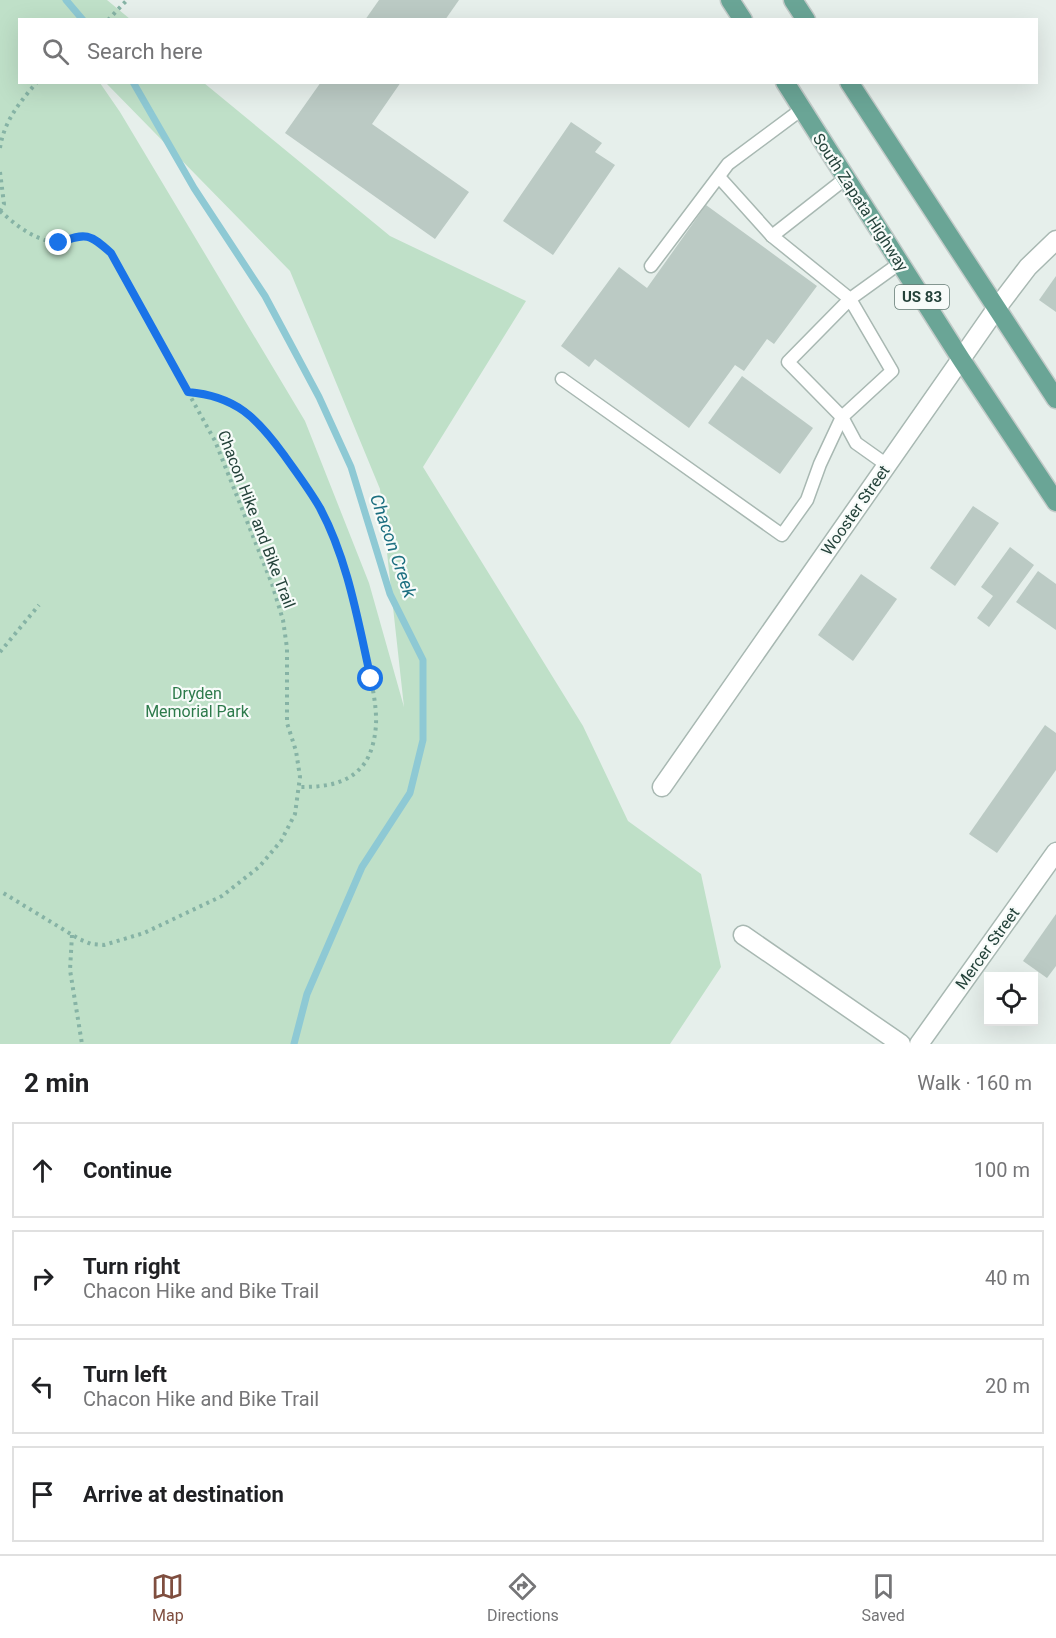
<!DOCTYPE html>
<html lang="en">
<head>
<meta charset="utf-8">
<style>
  body { margin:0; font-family:Roboto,sans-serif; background:#f6f6f6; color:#202124 }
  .controls { position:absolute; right:18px; bottom:18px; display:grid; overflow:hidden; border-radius:0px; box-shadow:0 6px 24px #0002 }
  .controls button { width:54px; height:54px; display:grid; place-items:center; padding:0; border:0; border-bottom:2px solid #e0e0e0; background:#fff; color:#202124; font:30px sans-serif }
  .stop { position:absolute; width:18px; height:18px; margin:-14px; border:4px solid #1a73e8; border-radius:50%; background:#fff }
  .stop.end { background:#1a73e8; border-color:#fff; box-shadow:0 2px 6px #0008 }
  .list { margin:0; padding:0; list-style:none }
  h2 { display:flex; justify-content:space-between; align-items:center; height:78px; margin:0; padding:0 24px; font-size:26px }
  h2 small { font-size:20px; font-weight:400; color:#757577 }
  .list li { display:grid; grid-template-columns:39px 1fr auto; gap:18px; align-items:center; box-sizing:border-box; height:96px; margin:0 12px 12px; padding:0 12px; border:2px solid #e0e0e0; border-radius:0px }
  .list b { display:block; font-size:22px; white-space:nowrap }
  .list p { margin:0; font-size:20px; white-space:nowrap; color:#757577 }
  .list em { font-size:20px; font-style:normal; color:#757577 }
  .icon { flex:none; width:33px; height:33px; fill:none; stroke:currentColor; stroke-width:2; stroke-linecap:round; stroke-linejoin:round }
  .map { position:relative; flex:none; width:1056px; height:1044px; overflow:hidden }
  .search { position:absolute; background:#fff; box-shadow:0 6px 24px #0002; left:18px; right:18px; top:18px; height:66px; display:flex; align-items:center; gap:15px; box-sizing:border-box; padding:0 21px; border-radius:0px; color:#757577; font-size:22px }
  .sheet { height:510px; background:#fff }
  nav { display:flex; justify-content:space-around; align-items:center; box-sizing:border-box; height:84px; border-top:2px solid #e0e0e0; background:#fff; font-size:16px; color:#757577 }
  nav a { display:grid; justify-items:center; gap:3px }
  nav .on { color:#7f4e3f }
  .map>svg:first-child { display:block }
</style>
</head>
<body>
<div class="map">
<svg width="1056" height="1044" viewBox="0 0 1056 1044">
  <rect width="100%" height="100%" fill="#e6efeb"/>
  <path fill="#bfe0c8" d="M0 0H107L130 19 20 20V82L100 83 120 112 305 421 369 583 404 707 380 489 290 271 106 83H204L390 236 526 301 423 467 583 726 628 821 701 874 721 967 670 1044H0Z"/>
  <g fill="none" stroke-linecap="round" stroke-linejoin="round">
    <g stroke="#8ec9d4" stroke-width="7">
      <path d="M66 0 83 20"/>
      <path d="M133 82 194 188 265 296 319 397 351 467 390 594 423 660V740L410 793 362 867 307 994 294 1044"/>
    </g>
  </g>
  <g fill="#bbcac4">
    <path d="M379 0H459L445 20H365Z"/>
    <path d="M321 82H401L372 124 469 192 435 239 285 133Z"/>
    <path d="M571 122 602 143 595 152 615 165 553 255 503 221Z"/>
    <path d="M706 205 817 286 774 344 767 339 744 371 735 365 689 428 595 359 589 367 561 346 619 267 647 288Z"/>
    <path d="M1056 276V312L1039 300Z"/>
    <path d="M742 376 813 428 780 474 708 423Z"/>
    <path d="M973 506 999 523 955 586 930 568Z"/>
    <path d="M1010 547 1034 565 989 627 977 618 993 596 981 587Z"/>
    <path d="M1038 571 1056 584V630L1016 602Z"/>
    <path d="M861 574 897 599 853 661 818 635Z"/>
    <path d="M1045 725 1056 733V770L997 853 969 834Z"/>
    <path d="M1056 914V966L1047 978 1023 961Z"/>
  </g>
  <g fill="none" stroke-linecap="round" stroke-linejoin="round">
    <defs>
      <g id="lane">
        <path d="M719 177 772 236"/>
        <path d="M846 178 772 236 850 299 900 263"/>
        <path d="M651 266 728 164 802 109"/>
        <path d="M850 299 892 371 842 417 788 362Z"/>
        <path d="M562 379 782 535 807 500 820 464 842 417"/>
        <path d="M842 417 856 443 887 465"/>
      </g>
      <g id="street">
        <path d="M662 787 996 309 1028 267 1056 240"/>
        <path d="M743 935 901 1044"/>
        <path d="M919 1044 1056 852"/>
      </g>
      <g id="primary">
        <path d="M730 0 743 20"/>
        <path d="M793 0 806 20"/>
        <path d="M785 82 961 359 1056 502"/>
        <path d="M849 82 1056 399"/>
      </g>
    </defs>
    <use href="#lane" stroke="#a8b8b2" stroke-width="15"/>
    <use href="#street" stroke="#a8b8b2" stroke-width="21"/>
    <use href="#primary" stroke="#c2cac8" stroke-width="21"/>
    <g stroke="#86b3a5" stroke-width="4" stroke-dasharray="3 4.5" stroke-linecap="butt">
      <path d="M108 20 127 0"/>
      <path d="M0 148C4 121 20 102 37 82"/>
      <path d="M0 172 4 204 0 211"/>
      <path d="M0 211C16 225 35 241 57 242 63 242 69 238 75 237 89 232 101 244 111 253L215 441 272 584 283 620 287 648V723L296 751 300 777 295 814 281 841 259 867 222 896 144 933 104 945 91 944 79 939 0 891"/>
      <path d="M188 391C209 393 231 399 248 412 270 430 308 484 321 510 342 556 354 604 365 653 370 676 377 702 376 725 375 738 372 753 364 764 348 785 323 787 299 787"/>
      <path d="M0 652 39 605"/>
      <path d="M72 935 70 970 82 1044"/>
    </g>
    <use href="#lane" stroke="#fff" stroke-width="12"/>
    <use href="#street" stroke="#fff" stroke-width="18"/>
    <use href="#primary" stroke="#6aa596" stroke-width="18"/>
  </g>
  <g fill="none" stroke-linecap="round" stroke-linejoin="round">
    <path stroke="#1a73e8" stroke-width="8" d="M59 243C86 232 90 234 111 253L188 392C236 396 257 418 284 455 296 472 309 489 320 508 348 560 358 622 371 679"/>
  </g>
  <g text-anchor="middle" stroke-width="4.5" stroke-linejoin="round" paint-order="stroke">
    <rect fill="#f7fbf9" stroke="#637a73" stroke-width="1.5" x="895" y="285" width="54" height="24" rx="4.5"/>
    <g font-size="15" font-weight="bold" fill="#24423a">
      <text x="922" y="302">US 83</text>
    </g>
    <g font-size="16" fill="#24423a" stroke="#f7fbf9">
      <text transform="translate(861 202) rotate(57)" y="6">South Zapata Highway</text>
      <text transform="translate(855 510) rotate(-55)" y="6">Wooster Street</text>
      <text transform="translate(257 519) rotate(69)" y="6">Chacon Hike and Bike Trail</text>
      <text transform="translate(987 948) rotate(-54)" y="6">Mercer Street</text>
    </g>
    <g font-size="16" fill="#2d7a4b" stroke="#f7fbf9">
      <text x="197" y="699">Dryden<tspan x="197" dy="18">Memorial Park</tspan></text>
    </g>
    <g font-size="18" font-style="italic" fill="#1c6f80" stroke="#f7fbf9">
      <text transform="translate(393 546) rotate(71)" y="6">Chacon Creek</text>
    </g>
  </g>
</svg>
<div class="controls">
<button><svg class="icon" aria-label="locate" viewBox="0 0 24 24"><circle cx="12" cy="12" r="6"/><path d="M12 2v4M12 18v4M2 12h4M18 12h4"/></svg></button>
</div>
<div class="stop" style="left:371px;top:679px"></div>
<div class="stop end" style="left:59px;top:243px"></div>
<div class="search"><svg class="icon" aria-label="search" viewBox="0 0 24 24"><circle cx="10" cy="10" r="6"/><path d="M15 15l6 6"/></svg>Search here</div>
</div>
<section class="sheet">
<h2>2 min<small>Walk · 160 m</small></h2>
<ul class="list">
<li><svg class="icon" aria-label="ahead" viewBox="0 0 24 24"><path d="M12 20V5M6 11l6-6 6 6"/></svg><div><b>Continue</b></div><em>100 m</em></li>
<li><svg class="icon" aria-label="right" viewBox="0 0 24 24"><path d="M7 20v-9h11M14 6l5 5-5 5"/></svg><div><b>Turn right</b><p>Chacon Hike and Bike Trail</p></div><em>40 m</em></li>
<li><svg class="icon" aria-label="left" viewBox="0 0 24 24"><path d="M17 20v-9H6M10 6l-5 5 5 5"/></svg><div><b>Turn left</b><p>Chacon Hike and Bike Trail</p></div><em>20 m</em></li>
<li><svg class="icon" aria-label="arrive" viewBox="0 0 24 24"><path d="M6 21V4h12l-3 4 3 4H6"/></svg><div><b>Arrive at destination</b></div></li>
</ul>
</section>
<nav>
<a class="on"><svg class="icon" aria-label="map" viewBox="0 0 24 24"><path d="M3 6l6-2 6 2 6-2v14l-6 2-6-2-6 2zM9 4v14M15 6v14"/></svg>Map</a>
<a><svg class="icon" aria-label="directions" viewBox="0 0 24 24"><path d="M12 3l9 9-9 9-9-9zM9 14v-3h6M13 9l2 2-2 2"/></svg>Directions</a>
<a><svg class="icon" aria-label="saved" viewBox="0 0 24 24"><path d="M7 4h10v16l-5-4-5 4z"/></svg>Saved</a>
</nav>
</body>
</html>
